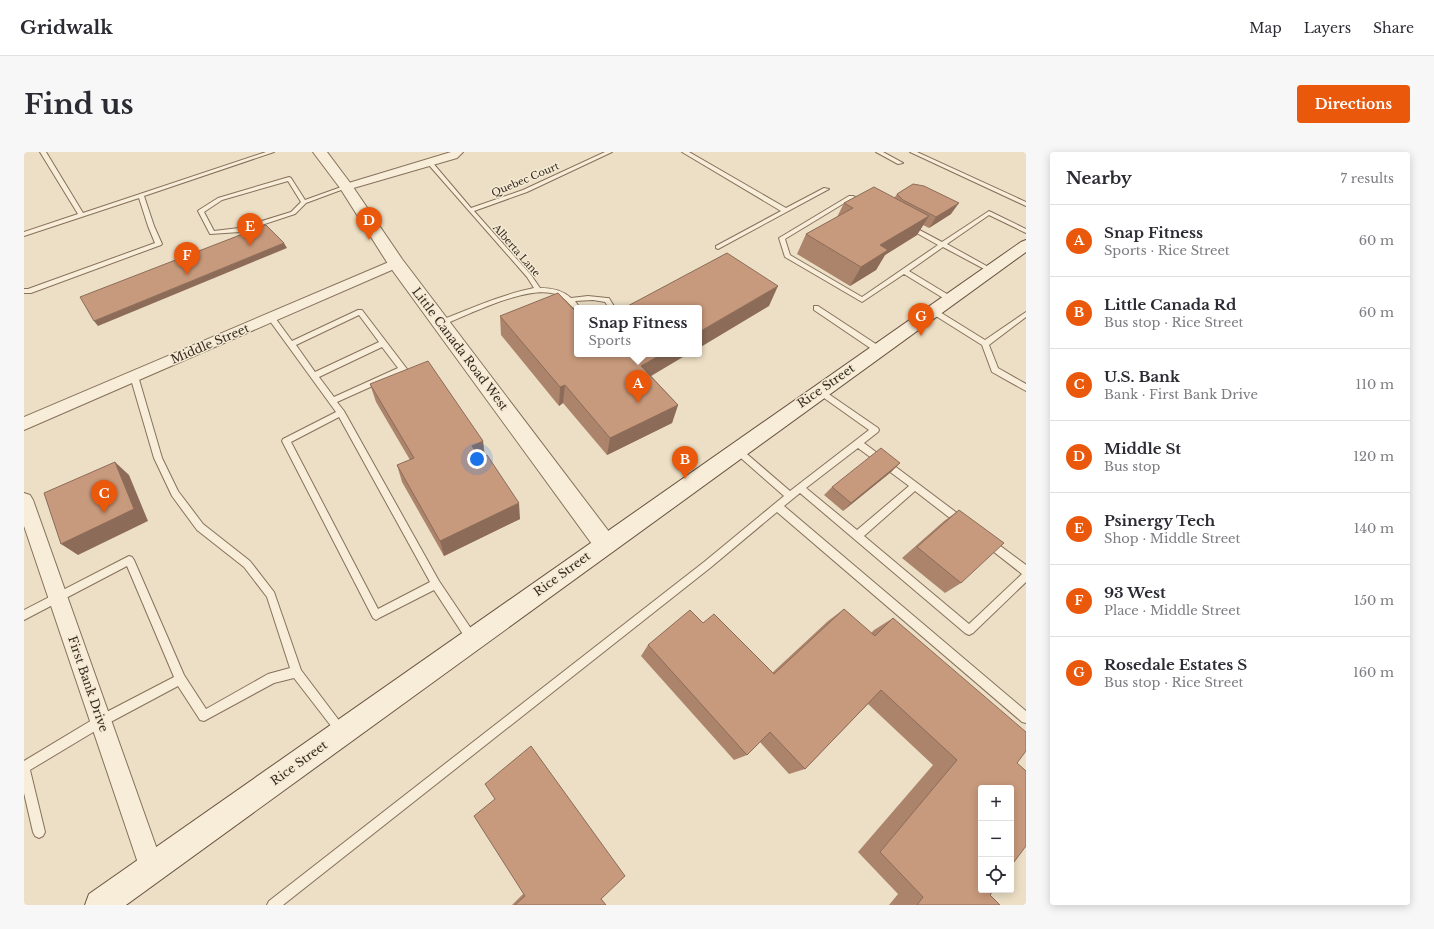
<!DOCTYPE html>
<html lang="en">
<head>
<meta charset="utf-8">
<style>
  body { margin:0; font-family:"Libre Baskerville",serif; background:#f7f7f7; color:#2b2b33 }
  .controls { position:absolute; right:12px; bottom:12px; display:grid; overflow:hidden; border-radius:4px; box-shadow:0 2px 10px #0003 }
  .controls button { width:36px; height:36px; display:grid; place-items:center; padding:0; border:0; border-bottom:1px solid #e1e1e2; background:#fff; color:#2b2b33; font:20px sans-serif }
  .you { position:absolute; left:453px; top:307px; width:14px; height:14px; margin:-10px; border:3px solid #fff; border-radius:50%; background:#1a73e8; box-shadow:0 0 0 6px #1a73e833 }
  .badge { display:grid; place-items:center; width:26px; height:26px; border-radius:50%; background:#ea580c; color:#fff; font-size:13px; font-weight:700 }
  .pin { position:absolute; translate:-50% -33px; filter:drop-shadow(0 1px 2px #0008) }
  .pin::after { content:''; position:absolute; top:21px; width:14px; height:12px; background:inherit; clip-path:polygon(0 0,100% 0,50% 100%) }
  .popup { position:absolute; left:550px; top:153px; width:128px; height:52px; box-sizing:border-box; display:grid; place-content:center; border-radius:4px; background:#fff; filter:drop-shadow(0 1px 3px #0005); font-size:13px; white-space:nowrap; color:#7c7c81 }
  .popup b { font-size:15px; color:#2b2b33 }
  .popup::after { content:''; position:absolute; left:50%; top:100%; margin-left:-8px; border:8px solid transparent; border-top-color:#fff }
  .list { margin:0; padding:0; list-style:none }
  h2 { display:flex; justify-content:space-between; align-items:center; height:52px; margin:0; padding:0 16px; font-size:17px }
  h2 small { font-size:13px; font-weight:400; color:#7c7c81 }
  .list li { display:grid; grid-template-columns:26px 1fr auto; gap:12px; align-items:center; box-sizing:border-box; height:72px; padding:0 16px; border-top:1px solid #e1e1e2 }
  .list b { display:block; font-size:15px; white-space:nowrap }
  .list p { margin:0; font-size:13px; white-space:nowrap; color:#7c7c81 }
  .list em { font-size:13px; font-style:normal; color:#7c7c81 }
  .icon { flex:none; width:22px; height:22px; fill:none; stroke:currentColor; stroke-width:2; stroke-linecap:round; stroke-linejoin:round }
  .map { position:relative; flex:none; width:1002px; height:753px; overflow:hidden; border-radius:4px }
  header { display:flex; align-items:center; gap:24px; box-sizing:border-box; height:56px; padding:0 20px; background:#fff; border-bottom:1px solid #e1e1e2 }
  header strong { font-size:19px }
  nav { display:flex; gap:22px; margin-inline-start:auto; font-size:14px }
  .intro { display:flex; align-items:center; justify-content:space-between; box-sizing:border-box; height:96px; padding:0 24px }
  h1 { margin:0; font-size:28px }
  .button { padding:10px 18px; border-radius:4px; background:#ea580c; color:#fff; font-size:14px; font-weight:700 }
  main { display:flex; gap:24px; padding:0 24px }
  aside { flex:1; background:#fff; border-radius:4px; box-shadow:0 2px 10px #0003 }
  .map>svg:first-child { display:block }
</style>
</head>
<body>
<header>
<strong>Gridwalk</strong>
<nav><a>Map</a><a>Layers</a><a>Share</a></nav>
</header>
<div class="intro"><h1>Find us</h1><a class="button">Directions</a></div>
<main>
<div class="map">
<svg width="1002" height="753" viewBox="0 0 1002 753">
  <rect width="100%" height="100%" fill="#ecdfc5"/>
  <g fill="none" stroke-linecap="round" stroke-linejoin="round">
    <defs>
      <g id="service">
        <path d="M16 0H22L59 61 242 0H250L120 44 130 74 138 92 137 93 7 141H0V137H4L131 91 124 74 115 46 0 84V80L54 62Z"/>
        <path d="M581 0H588L503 40 450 59 507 123 516 136C528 136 538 138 547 146L564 144 583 146H585L591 156H585L581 150 569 148 551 149 556 156H553V158C546 155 542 146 534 143 507 131 446 162 419 173H415V169C446 157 476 143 510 136L503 125 404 12V10H408L447 56 499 38Z"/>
        <path d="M658 0H665L762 56 800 36 805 37 694 97 692 96V94L757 59Z"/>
        <path d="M852 0H859L879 11 874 12Z"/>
        <path d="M886 0H893L1002 50V54Z"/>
        <path d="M265 25 267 26 281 48 320 34 325 35 282 51 271 62 216 80 186 82 174 59 175 58 194 46ZM264 29 277 50 267 60 215 76 190 79 180 60 198 48Z"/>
        <path d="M825 44H829L844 51 841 53 827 47 761 87 766 103 838 145 914 93 882 75V73H886L918 90 965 59 1002 77V81L965 63 923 92 968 117V119H964L919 95 885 119 928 145V149H924L880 122 838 150 761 105 755 86Z"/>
        <path d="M790 154H794L858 196V200H852L790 158Z"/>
        <path d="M907 157H911L961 188 1002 160V165L965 193 974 216 1002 232V239L968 220 958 193 907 161Z"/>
        <path d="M334 158H338L383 217 382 219 313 250 320 259 415 429 452 484 453 487 452 490 448 492 444 490 410 438 355 466 352 468 349 466 258 289 259 287 312 260 243 165 247 163H249L268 189ZM335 163 355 190 291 220 272 193ZM358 195 374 216 310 245 295 225ZM315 265 406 430 354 457 267 290Z"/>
        <path d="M110 221 114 224 138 306 154 339 179 372 226 409 250 440 277 518 323 579 322 583 318 584 314 583 270 526 250 531 180 569 176 568 154 534 81 573 6 618 21 680 19 684 15 686 11 684 9 680 0 641V609L73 565 150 525 103 414 0 468V458L105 404 108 405 110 408 160 523 182 557 244 522 266 516 243 445 220 415 173 378 148 344 130 306 106 224Z"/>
        <path d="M796 236 854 276 855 278 854 280 840 291 941 367 942 370 941 373 938 374 935 373 891 339 840 384 945 472 998 422 961 393 959 390 961 387 964 386 967 387 1002 413V430L949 481 945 483 941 481 776 341 760 354 1002 559V571L998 570 753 360 686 416 259 753H243L245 749 680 410 760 344 710 300 709 298 710 296H716L766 339 845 278 793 241 792 239ZM834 296 885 334 833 378 782 336Z"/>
      </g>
      <g id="minor">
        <path d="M427 0H439L433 6 326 37H318L316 35 318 33Z"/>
        <path d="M372 107 377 108 378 111 377 114 0 278V265Z"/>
        <path d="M0 341 6 343 9 348 140 717 137 726 128 729 119 726 116 717 0 374Z"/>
      </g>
      <path id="tertiary" d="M289 0H303L327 32 378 107 589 385 592 392 589 399 581 402 573 399 366 115 316 36Z"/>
      <path id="secondary" d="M1002 88V100L102 753H61L65 742 997 90Z"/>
    </defs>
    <use href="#service" stroke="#86715c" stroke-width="2"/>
    <use href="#minor" stroke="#86715c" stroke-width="2"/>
    <use href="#tertiary" stroke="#86715c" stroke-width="2"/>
    <use href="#secondary" stroke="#68523f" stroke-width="2"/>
    <use href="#service" fill="#f7edd8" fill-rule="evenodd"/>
    <use href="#minor" fill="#f7edd8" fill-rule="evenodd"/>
    <use href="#tertiary" fill="#f7edd8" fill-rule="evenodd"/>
    <use href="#secondary" fill="#f7edd8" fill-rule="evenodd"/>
  </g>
  <g fill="#ac846c">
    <path d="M873 42 927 62 905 76 899 73 893 83 861 103 852 118 826 134 773 102 782 82 813 65 820 51 871 45Z"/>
    <path d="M476 164 553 202 627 224 654 253 648 271 583 303 539 251 535 254 477 183Z"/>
    <path d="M346 232 459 289 460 305 496 367 420 404 378 330 373 313 386 308 352 250Z"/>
    <path d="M876 311 867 320 819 359 800 343 808 335Z"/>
    <path d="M935 358 937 431 921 441 878 406 920 369Z"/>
    <path d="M820 457 847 481 850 478 869 466 993 611 966 743 976 753H865L874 742 834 700 909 613 844 552 781 617 765 622 736 590 723 603 710 608 617 504 624 493 679 471 748 521 804 469Z"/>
    <path d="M499 742 577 747 582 753H488Z"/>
  </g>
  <g fill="#8c6c58">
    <path d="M935 51 927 62 905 76 912 65Z"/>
    <path d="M905 64 893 83 861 103 852 118 826 134 837 115 856 93Z"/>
    <path d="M260 91 263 96 74 174 70 169Z"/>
    <path d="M754 134 745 154 675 196V180Z"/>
    <path d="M638 202H664L612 233 617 214Z"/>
    <path d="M541 233 539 251 535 254 536 235Z"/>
    <path d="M654 253 648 271 583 303 586 286Z"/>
    <path d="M459 289 461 306 450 311 448 294Z"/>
    <path d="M91 310 105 323 124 369 54 403 37 392Z"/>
    <path d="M876 311 867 320 819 359 827 351Z"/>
    <path d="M495 351 496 367 420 404 416 389Z"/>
  </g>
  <g fill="#c89a7d" stroke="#8c6c58">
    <path d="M889 32 900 34 935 51 912 65 879 48 873 42Z"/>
    <path d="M850 35 905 64 856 93 864 98 837 115 782 82 829 56 820 51Z"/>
    <path d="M242 73 260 91 70 169 56 145Z"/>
    <path d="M703 101 754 134 675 180V156H600Z"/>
    <path d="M534 141 553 161V202H638L617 214 654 253 586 286 541 233 536 235 476 164Z"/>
    <path d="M404 209 459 289 448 294 456 306 463 303 495 351 416 389 373 313 390 306 346 232Z"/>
    <path d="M857 296 876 311 827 351 808 335Z"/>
    <path d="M91 310 110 357 37 392 20 341Z"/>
    <path d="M935 358 980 391 937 431 893 395Z"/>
    <path d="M820 457 851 484 869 466 1002 580V599L993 611 1002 619V694L987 714V636H957V738H970L966 743 976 753H893L899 745 856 700 933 608 857 538 781 617 746 580 723 603 624 493 666 458 679 471 690 462 750 522Z"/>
    <path d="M507 594 601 724 577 747 582 753H491L501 744 450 664 471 647 461 632Z"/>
  </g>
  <g text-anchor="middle" stroke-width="3" stroke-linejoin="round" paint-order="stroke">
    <g font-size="10" fill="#372a1f" stroke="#f4ead4">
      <text transform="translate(501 27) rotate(-23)" y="4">Quebec Court</text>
      <text transform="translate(493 98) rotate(49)" y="4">Alberta Lane</text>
    </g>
    <g font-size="12" fill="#372a1f" stroke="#f4ead4">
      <text transform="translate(186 192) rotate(-23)" y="4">Middle Street</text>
      <text transform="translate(436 197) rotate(53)" y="4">Little Canada Road West</text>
      <text transform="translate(802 234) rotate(-35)" y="4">Rice Street</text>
      <text transform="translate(538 422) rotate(-36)" y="4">Rice Street</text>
      <text transform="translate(64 532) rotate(71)" y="4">First Bank Drive</text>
      <text transform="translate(275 611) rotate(-36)" y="4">Rice Street</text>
    </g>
  </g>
</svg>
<div class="controls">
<button>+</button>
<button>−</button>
<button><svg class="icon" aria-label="locate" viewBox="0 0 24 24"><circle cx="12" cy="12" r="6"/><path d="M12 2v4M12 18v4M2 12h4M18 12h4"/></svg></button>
</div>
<div class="you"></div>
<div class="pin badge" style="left:614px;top:251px">A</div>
<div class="popup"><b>Snap Fitness</b>Sports</div>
<div class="pin badge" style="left:661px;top:327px">B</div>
<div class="pin badge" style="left:80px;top:361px">C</div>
<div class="pin badge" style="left:345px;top:88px">D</div>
<div class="pin badge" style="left:226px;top:94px">E</div>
<div class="pin badge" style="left:163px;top:123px">F</div>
<div class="pin badge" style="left:897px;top:184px">G</div>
</div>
<aside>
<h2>Nearby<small>7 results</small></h2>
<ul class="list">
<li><span class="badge">A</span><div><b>Snap Fitness</b><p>Sports · Rice Street</p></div><em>60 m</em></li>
<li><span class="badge">B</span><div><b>Little Canada Rd</b><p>Bus stop · Rice Street</p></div><em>60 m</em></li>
<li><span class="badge">C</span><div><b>U.S. Bank</b><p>Bank · First Bank Drive</p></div><em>110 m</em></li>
<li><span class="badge">D</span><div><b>Middle St</b><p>Bus stop</p></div><em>120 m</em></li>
<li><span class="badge">E</span><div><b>Psinergy Tech</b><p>Shop · Middle Street</p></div><em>140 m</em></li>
<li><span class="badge">F</span><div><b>93 West</b><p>Place · Middle Street</p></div><em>150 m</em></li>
<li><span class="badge">G</span><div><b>Rosedale Estates S</b><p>Bus stop · Rice Street</p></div><em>160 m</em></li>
</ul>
</aside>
</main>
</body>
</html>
